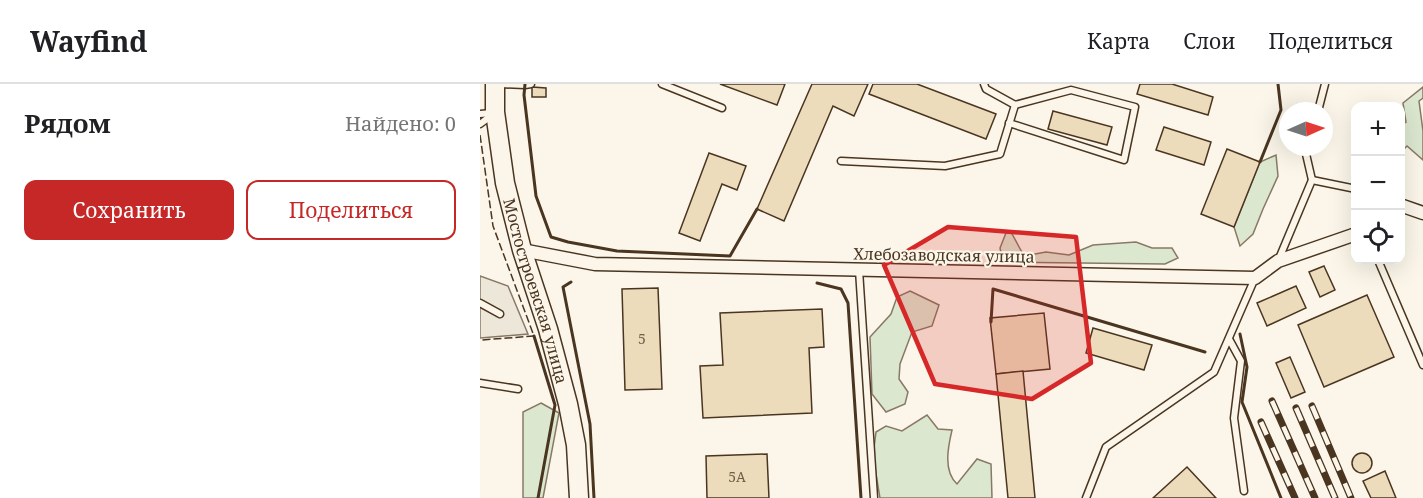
<!DOCTYPE html>
<html lang="ru">
<head>
<meta charset="utf-8">
<style>
  body { margin:0; font-family:"Noto Serif",serif; background:#f2f2f2; color:#202124 }
  .controls { position:absolute; right:18px; top:18px; display:grid; overflow:hidden; border-radius:12px; box-shadow:0 6px 24px #0002 }
  .controls button { width:54px; height:54px; display:grid; place-items:center; padding:0; border:0; border-bottom:2px solid #e0e0e0; background:#fff; color:#202124; font:30px sans-serif }
  .compass { position:absolute; left:799px; top:18px; width:54px; height:54px; border-radius:50%; background:#fff; box-shadow:0 6px 24px #0002; rotate:87deg }
  .list { margin:0; padding:0; list-style:none }
  h2 { display:flex; justify-content:space-between; align-items:center; height:78px; margin:0; padding:0 24px; font-size:26px }
  h2 small { font-size:20px; font-weight:400; color:#757577 }
  .actions { display:flex; gap:12px; padding:18px 24px }
  .actions a { flex:1; padding:14px 0; border:2px solid #c62828; border-radius:12px; text-align:center; font-size:21px; color:#c62828 }
  .actions .main { background:#c62828; color:#fff }
  .icon { flex:none; width:33px; height:33px; fill:none; stroke:currentColor; stroke-width:2; stroke-linecap:round; stroke-linejoin:round }
  .map { position:relative; flex:none; width:943px; height:414px; overflow:hidden }
  header { display:flex; align-items:center; gap:36px; box-sizing:border-box; height:84px; padding:0 30px; background:#fff; border-bottom:2px solid #e0e0e0 }
  header strong { font-size:28px }
  nav { display:flex; gap:33px; margin-inline-start:auto; font-size:21px }
  main { display:flex }
  aside { flex:1; background:#fff }
  .map>svg:first-child { display:block }
</style>
</head>
<body>
<header>
<strong>Wayfind</strong>
<nav><a>Карта</a><a>Слои</a><a>Поделиться</a></nav>
</header>
<main>
<aside>
<h2>Рядом<small>Найдено: 0</small></h2>
<ul class="list">
</ul>
<div class="actions"><a class="main">Сохранить</a><a>Поделиться</a></div>
</aside>
<div class="map">
<svg width="943" height="414" viewBox="0 0 943 414">
  <rect width="100%" height="100%" fill="#fbf6e9"/>
  <g fill="#dce7d0" stroke="#887966" stroke-width="1.5">
    <path d="M943 3V14L939 17 943 47V76L927 62 922 67 921 75V41L926 38 923 19Z"/>
    <path d="M796 71 798 92 783 125 773 150 760 162 754 143 780 78Z"/>
    <path d="M531 148 544 172 566 168 589 171 613 161 656 158 672 164H692L698 174 685 180 523 178 520 164 526 149Z"/>
    <path d="M430 207 459 221 452 242 432 248 420 280 419 295 428 308 425 320 406 328 392 310 390 253 411 230 417 213Z"/>
    <path d="M61 319 79 329 63 414H43V328Z"/>
    <path d="M447 331 458 345 472 346C468 363 463 387 477 400L497 375 511 380 512 414H400L393 372 396 348 406 342 422 347Z"/>
  </g>
  <path fill="#ede7d9" stroke="#887966" stroke-width="1.5" d="M0 192 28 202 48 250 0 254Z"/>
  <g fill="#ecdcbc" stroke="#4a3520" stroke-width="1.5">
    <path d="M240 0H305L297 21Z"/>
    <path d="M332 0H388L374 32 353 22 304 137 277 125Z"/>
    <path d="M393 0H437L516 30 506 55 389 10Z"/>
    <path d="M660 0H692L733 13 728 31 657 10Z"/>
    <path d="M52 3 66 4V13H52Z"/>
    <path d="M573 27 632 43 627 61 568 45Z"/>
    <path d="M684 43 731 58 724 81 676 66Z"/>
    <path d="M747 65 780 78 754 143 721 130Z"/>
    <path d="M229 69 266 82 257 106 242 100 220 157 199 149Z"/>
    <path d="M844 182 855 206 840 213 829 188Z"/>
    <path d="M816 202 826 224 787 242 777 219Z"/>
    <path d="M178 204 182 305 145 306 142 205Z"/>
    <path d="M887 211 914 273 844 303 818 241Z"/>
    <path d="M342 225 344 263 329 264 332 329 223 334 220 282 243 281 240 229Z"/>
    <path d="M564 229 570 285 516 290 510 234Z"/>
    <path d="M613 244 672 261 664 286 606 269Z"/>
    <path d="M810 273 825 308 811 314 796 279Z"/>
    <path d="M543 287 555 414H528L516 290Z"/>
    <circle cx="882" cy="379" r="10"/>
    <path d="M287 370 289 414H227L226 372Z"/>
    <path d="M707 383 736 414H673Z"/>
    <path d="M905 387 916 414H891L883 397Z"/>
  </g>
  <g fill="none" stroke-linecap="round" stroke-linejoin="round">
    <defs>
      <g id="service">
        <path d="M21 0 45 1 51 0"/>
        <path d="M182 0 242 24"/>
        <path d="M838 27 845 0"/>
        <path d="M0 30 12 29"/>
        <path d="M529 39 644 76 655 23 591 6 535 21"/>
        <path d="M0 40 12 31"/>
        <path d="M828 63 826 70 832 96"/>
        <path d="M361 77 465 82 520 70 535 21 506 5 504 0"/>
        <path d="M898 176 943 281"/>
        <path d="M798 177 832 96 876 105"/>
        <path d="M379 186 394 414"/>
        <path d="M0 219 20 230"/>
        <path d="M749 255 761 277 754 334 764 407"/>
        <path d="M0 299 38 305"/>
        <path d="M606 414 626 363 734 288 775 194"/>
      </g>
      <g id="minor">
        <path d="M920 121 943 129"/>
        <path d="M42 166 115 180 775 194 798 177 876 150"/>
      </g>
      <g id="secondary">
        <path id="s1" d="M15 0V28L25 99 42 166 68 245 88 320 96 361 99 414"/>
      </g>
    </defs>
    <use href="#service" stroke="#4a3520" stroke-width="9"/>
    <use href="#minor" stroke="#4a3520" stroke-width="15"/>
    <use href="#secondary" stroke="#4a3520" stroke-width="21"/>
    <use href="#service" stroke="#fbf6e9" stroke-width="6"/>
    <use href="#minor" stroke="#fbf6e9" stroke-width="12"/>
    <use href="#secondary" stroke="#fbf6e9" stroke-width="18"/>
    <defs>
      <g id="rail">
        <path d="M792 317 835 414"/>
        <path d="M832 322 871 414"/>
        <path d="M816 324 855 414"/>
        <path d="M781 338 815 414"/>
      </g>
    </defs>
    <use href="#rail" stroke="#4a3520" stroke-width="7"/>
    <use href="#rail" stroke="#fbf6e9" stroke-width="4.5" stroke-dasharray="14" stroke-linecap="butt"/>
    <path stroke="#4a3520" stroke-width="1.5" stroke-dasharray="8 3" stroke-linecap="butt" d="M0 51 13 142 54 252 1 256"/>
    <g stroke="#4a3520" stroke-width="3">
      <path d="M45 0 44 11 56 112 71 153 88 158 137 167 250 172 277 125"/>
      <path d="M780 78 801 26 798 0"/>
      <path d="M91 198 83 203 110 340 114 414"/>
      <path d="M337 199 361 205 368 219 381 414"/>
      <path d="M511 238 513 205 725 268"/>
      <path d="M760 250 767 283 762 318 801 414"/>
      <path d="M54 252 75 321 58 414"/>
    </g>
  </g>
  <path fill="#d62828" fill-opacity="0.2" stroke="#d62828" stroke-width="4.5" stroke-linejoin="round" d="M468 143 596 153 611 279 552 315 455 300 404 181Z"/>
  <g text-anchor="middle" stroke-width="4.5" stroke-linejoin="round" paint-order="stroke">
    <g font-size="14" fill="#725f47">
      <text x="162" y="260">5</text>
      <text x="257" y="398">5А</text>
    </g>
    <g font-size="16" fill="#4a3520" stroke="#fbf6e9">
      <text transform="translate(464 171) rotate(1)" y="6">Хлебозаводская улица</text>
      <text dy="6" stroke="none"><textPath href="#s1" startOffset="212">Мостостроевская улица</textPath></text>
    </g>
  </g>
</svg>
<div class="controls">
<button>+</button>
<button>−</button>
<button><svg class="icon" aria-label="locate" viewBox="0 0 24 24"><circle cx="12" cy="12" r="6"/><path d="M12 2v4M12 18v4M2 12h4M18 12h4"/></svg></button>
</div>
<svg class="compass" viewBox="-18 -18 36 36"><path d="M0-13l5 13h-10z" fill="#e53935"/><path d="M0 13l5-13h-10z" fill="#757577"/></svg>
</div>
</main>
</body>
</html>
